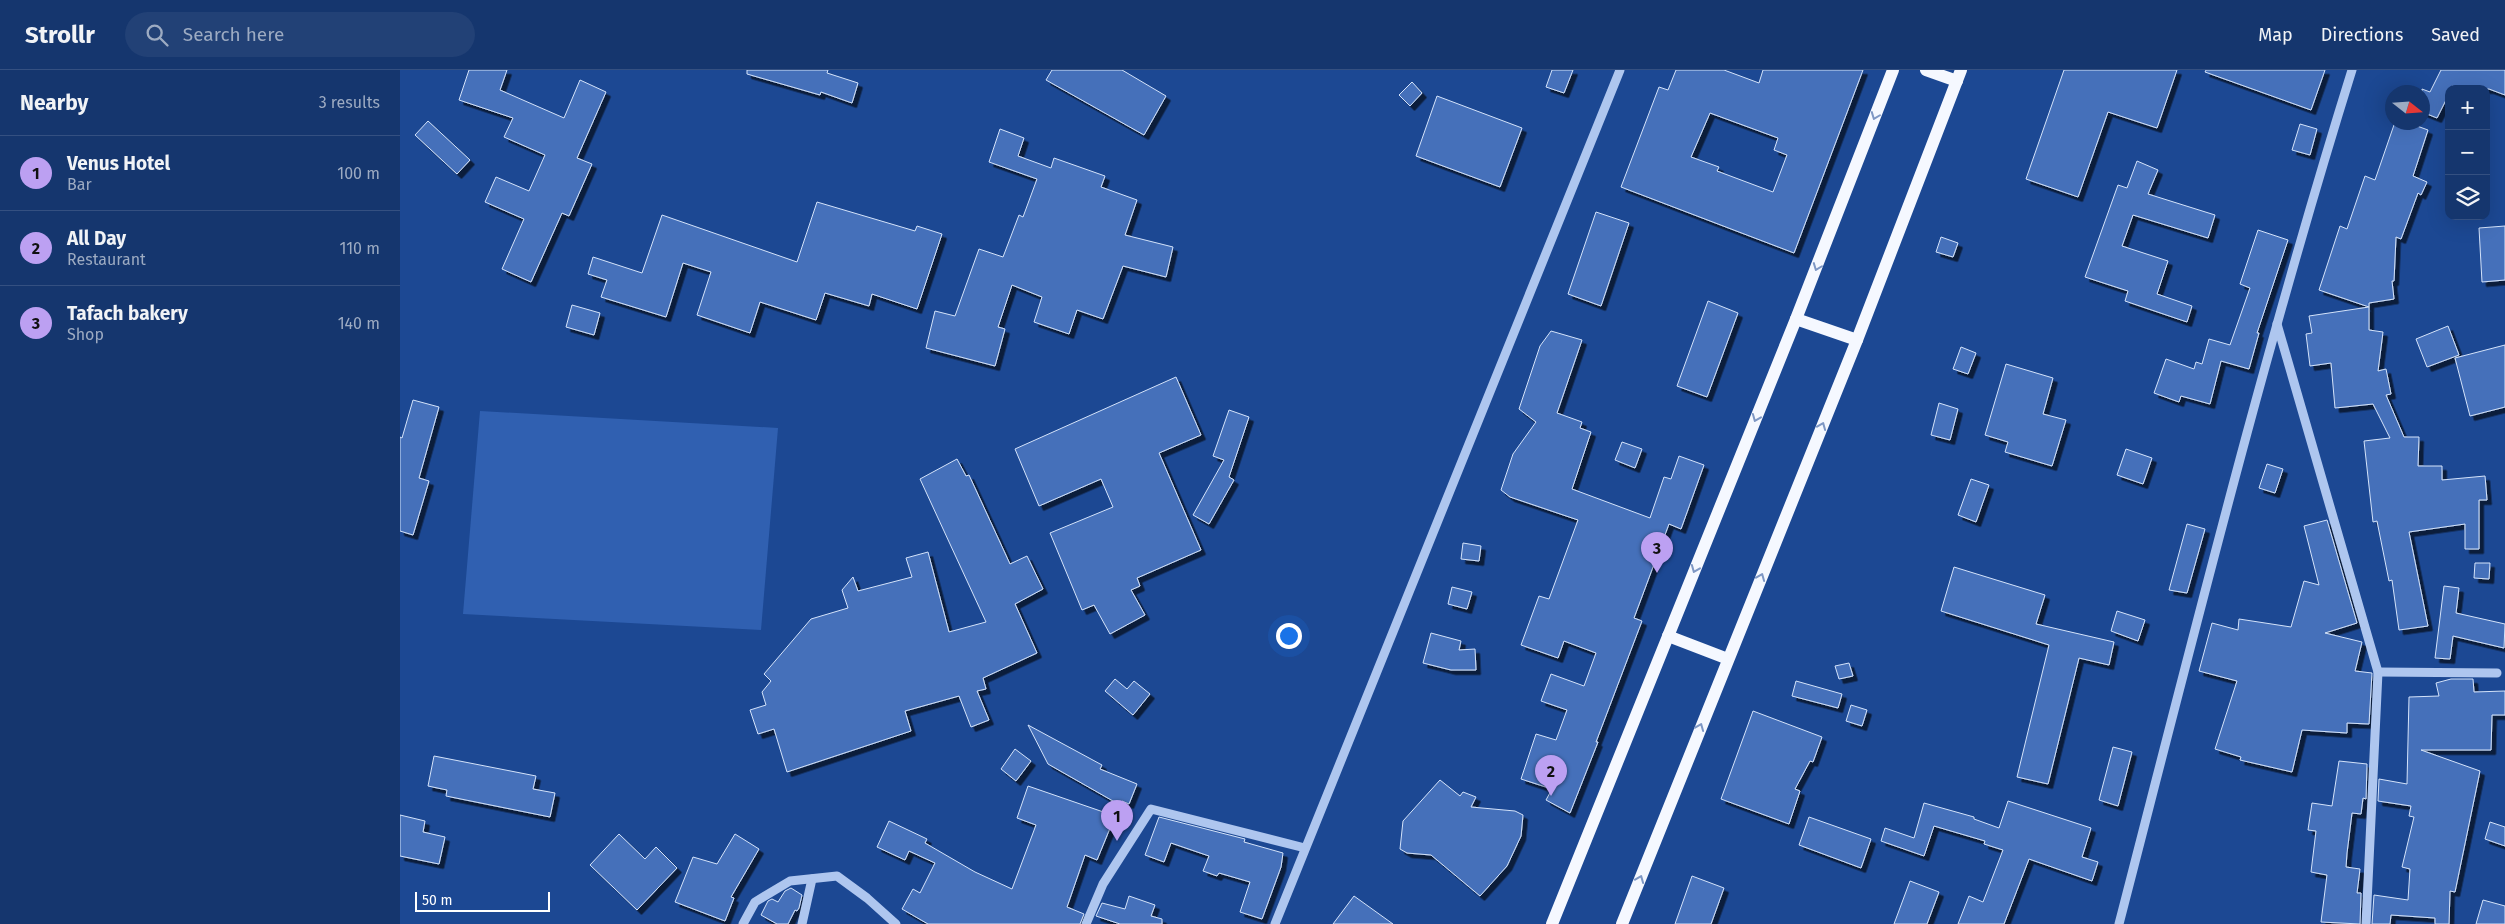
<!DOCTYPE html>
<html lang="en">
<head>
<meta charset="utf-8">
<style>
  body { margin:0; font-family:"Fira Sans",sans-serif; background:#224176; color:#f1f3f6 }
  .controls { position:absolute; right:15px; top:15px; display:grid; overflow:hidden; border-radius:10px; box-shadow:0 5px 20px #0002 }
  .controls button { width:45px; height:45px; display:grid; place-items:center; padding:0; border:0; border-bottom:1px solid #345081; background:#15366e; color:#f1f3f6; font:25px sans-serif }
  .compass { position:absolute; left:1985px; top:15px; width:45px; height:45px; border-radius:50%; background:#15366e; box-shadow:0 5px 20px #0002; rotate:107deg }
  .scale { position:absolute; left:15px; bottom:12px; width:135px; box-sizing:border-box; padding-left:5px; border:2px solid #fff; border-top:0; font-size:14px; line-height:18px; white-space:nowrap; color:#fff; -webkit-text-stroke:4px #1c4893; paint-order:stroke }
  .you { position:absolute; left:888px; top:565px; width:18px; height:18px; margin:-12px; border:4px solid #fff; border-radius:50%; background:#1a73e8; box-shadow:0 0 0 8px #1a73e833 }
  .badge { display:grid; place-items:center; width:32px; height:32px; border-radius:50%; background:#bca0f2; color:#111; font-size:16px; font-weight:700 }
  .pin { position:absolute; translate:-50% -41px; filter:drop-shadow(0 1px 2px #0008) }
  .pin::after { content:''; position:absolute; top:26px; width:18px; height:15px; background:inherit; clip-path:polygon(0 0,100% 0,50% 100%) }
  .list { margin:0; padding:0; list-style:none }
  h2 { display:flex; justify-content:space-between; align-items:center; height:65px; margin:0; padding:0 20px; font-size:21px }
  h2 small { font-size:16px; font-weight:400; color:#9dabc2 }
  .list li { display:grid; grid-template-columns:32px 1fr auto; gap:15px; align-items:center; box-sizing:border-box; height:75px; padding:0 20px; border-top:1px solid #345081 }
  .list b { display:block; font-size:19px; white-space:nowrap }
  .list p { margin:0; font-size:16px; white-space:nowrap; color:#9dabc2 }
  .list em { font-size:16px; font-style:normal; color:#9dabc2 }
  .icon { flex:none; width:28px; height:28px; fill:none; stroke:currentColor; stroke-width:2; stroke-linecap:round; stroke-linejoin:round }
  .map { position:relative; flex:none; width:2105px; height:854px; overflow:hidden }
  header { display:flex; align-items:center; gap:30px; box-sizing:border-box; height:70px; padding:0 25px; background:#15366e; border-bottom:1px solid #345081 }
  header strong { font-size:24px }
  nav { display:flex; gap:28px; margin-inline-start:auto; font-size:18px }
  .search { width:350px; height:45px; background:#224176; display:flex; align-items:center; gap:12px; box-sizing:border-box; padding:0 18px; border-radius:28px; color:#9dabc2; font-size:19px }
  main { display:flex }
  aside { flex:1; background:#15366e }
  .map>svg:first-child { display:block }
</style>
</head>
<body>
<header>
<strong>Strollr</strong>
<div class="search"><svg class="icon" aria-label="search" viewBox="0 0 24 24"><circle cx="10" cy="10" r="6"/><path d="M15 15l6 6"/></svg>Search here</div>
<nav><a>Map</a><a>Directions</a><a>Saved</a></nav>
</header>
<main>
<aside>
<h2>Nearby<small>3 results</small></h2>
<ul class="list">
<li><span class="badge">1</span><div><b>Venus Hotel</b><p>Bar</p></div><em>100 m</em></li>
<li><span class="badge">2</span><div><b>All Day</b><p>Restaurant</p></div><em>110 m</em></li>
<li><span class="badge">3</span><div><b>Tafach bakery</b><p>Shop</p></div><em>140 m</em></li>
</ul>
</aside>
<div class="map">
<svg width="2105" height="854" viewBox="0 0 2105 854">
  <defs>
    <filter id="shadow"><feDropShadow dx="4.5" dy="4.5" stdDeviation="0" flood-color="#0009"/></filter>
  </defs>
  <rect width="100%" height="100%" fill="#1c4893"/>
  <path fill="#3060b1" d="M80 341 378 358 361 560 63 544Z"/>
  <g fill="#4570ba" stroke="#d4e3fa" fill-rule="evenodd" filter="url(#shadow)">
    <path d="M69 0H107L100 20 164 48 180 10 206 22 177 88 192 94 169 146 162 143 131 212 102 199 124 149 85 132 96 107 129 121 145 85 104 67 113 48 59 30Z"/>
    <path d="M347 0H428L427 3 458 13 452 33 421 22 420 25 347 4Z"/>
    <path d="M652 0H722L766 26 744 65 646 10Z"/>
    <path d="M1152 0H1173L1164 23 1146 17Z"/>
    <path d="M1276 0H1324L1359 13 1363 0H1463L1394 183 1221 117 1259 17 1268 20ZM1310 43 1378 68 1374 80 1387 85 1373 122 1317 101 1319 97 1291 87Z"/>
    <path d="M1664 0H1777L1757 58 1708 42 1678 127 1626 109Z"/>
    <path d="M1806 0H1925L1911 40 1805 2Z"/>
    <path d="M2041 0H2105V25L2089 19H2058L2052 16 2049 19V24L2037 48 2022 42V19L2030 22Z"/>
    <path d="M1012 12 1022 23 1010 36 999 25Z"/>
    <path d="M1037 26 1122 58 1100 117 1016 86Z"/>
    <path d="M28 51 70 90 57 104 15 65Z"/>
    <path d="M1995 52H2006L2028 60 2013 106 2027 112 2021 125 2018 123 2001 169 1996 167 1994 211H1992L1994 229 1969 233V237L1919 220 1940 156 1947 159 1965 106 1975 110Z"/>
    <path d="M1900 54 1917 59 1910 85 1892 80Z"/>
    <path d="M600 59 624 68 618 86 651 98 654 88 705 106 701 117 737 130 725 165 773 177 766 207 723 196 703 249 677 240 669 264 634 252 642 227 612 215 598 257 605 259 595 296 526 278 535 241 555 246 579 179 603 187 619 145 623 147 637 109 589 92Z"/>
    <path d="M1737 91 1758 100 1748 124 1815 145 1808 168 1733 145 1722 176 1768 191 1757 224 1792 236 1787 252 1725 231 1728 221 1685 207 1718 115 1727 118Z"/>
    <path d="M417 132 515 161 517 156 542 164 517 239 472 224 469 236 425 223 416 250 360 232 350 263 297 245 311 202 283 193 266 247 201 227 207 210 188 204 193 187 242 203 262 145 397 192Z"/>
    <path d="M1196 142 1229 153 1201 236 1168 224Z"/>
    <path d="M2105 156V210L2082 212 2079 158Z"/>
    <path d="M1858 160 1888 170 1857 263H1859L1849 299 1821 291 1810 334 1781 326 1779 332 1754 323 1766 289 1794 299 1796 292 1802 294 1809 269 1830 275 1850 218 1840 214Z"/>
    <path d="M1541 167 1558 173 1553 187 1536 182Z"/>
    <path d="M1308 231 1338 243 1307 327 1277 316Z"/>
    <path d="M172 235 200 243 194 265 166 257Z"/>
    <path d="M1969 237V260L1983 262 1978 301 1986 299 1991 324 1986 325 2004 367H2019L2018 396H2042V410L2085 406 2087 430H2079V479H2065V454L2009 462 2028 556 1999 560 1992 510 1989 511 1977 451 1973 452 1964 371 1990 368 1973 334 1935 338 1931 293 1910 296 1906 264 1912 263 1909 246Z"/>
    <path d="M2048 256 2059 285 2027 297 2016 269Z"/>
    <path d="M1151 261 1182 270 1157 343 1182 352 1180 358 1191 362 1172 419 1250 448 1264 407 1271 409 1279 386 1304 395 1281 459 1269 454 1234 548 1242 551 1196 672H1198L1170 743 1146 730 1152 719 1121 709 1136 664 1156 670 1167 640 1141 631 1151 604 1184 616 1196 583 1164 571 1158 588 1121 575 1139 526 1149 529 1178 450 1110 427 1101 420 1113 384 1136 352 1119 339 1140 276Z"/>
    <path d="M2105 275V337L2070 346 2055 288Z"/>
    <path d="M1561 277 1576 283 1568 304 1553 299Z"/>
    <path d="M1606 294 1653 308 1643 344 1666 350 1652 396 1605 382 1608 372 1585 365Z"/>
    <path d="M776 307 801 365 759 383 801 480 737 508 740 516 731 520 745 545 710 564 694 535 682 540 650 463 713 437 701 409 639 436 615 379Z"/>
    <path d="M13 330 39 337 19 408 29 411 13 465 0 461V367L2 368Z"/>
    <path d="M1539 333 1558 339 1550 370 1531 365Z"/>
    <path d="M829 340 849 347 829 407 834 410 809 454 793 445 824 390 813 386Z"/>
    <path d="M1222 372 1242 379 1235 398 1215 390Z"/>
    <path d="M1726 379 1752 388 1743 414 1717 405Z"/>
    <path d="M557 389 566 406 569 405 610 494 627 486 643 519 615 534 637 583 583 608 586 619 577 621 589 650 571 657 559 626 505 641 511 661 387 702 374 659 358 664 350 640 366 635 362 622 371 611 364 604 411 549 448 538 442 520 453 507 458 521 512 507 506 488 528 482 549 562 586 552 520 409Z"/>
    <path d="M1867 394 1883 399 1875 423 1859 418Z"/>
    <path d="M1571 409 1589 415 1576 452 1558 445Z"/>
    <path d="M1927 450 1957 553 1925 563 1962 572 1955 601 1972 603 1969 654 1947 653V663L1902 660 1892 702 1840 690 1841 687 1815 679 1837 611 1799 601 1812 553 1838 560 1839 549 1891 557 1904 511 1919 515 1904 456Z"/>
    <path d="M1787 454 1805 459 1787 523 1769 520Z"/>
    <path d="M1063 473 1081 476 1079 491 1061 489Z"/>
    <path d="M2075 493H2090L2089 509 2074 508Z"/>
    <path d="M1554 497 1645 525 1636 554 1714 572 1709 595 1679 588 1648 714 1617 707 1649 575 1541 541Z"/>
    <path d="M2044 516 2059 518 2056 543 2105 554 2104 578 2053 566 2050 589 2035 588Z"/>
    <path d="M1052 517 1072 522 1067 539 1048 534Z"/>
    <path d="M1717 541 1745 550 1738 571 1711 561Z"/>
    <path d="M1031 563 1061 571 1059 580 1075 579 1076 600H1051L1023 593Z"/>
    <path d="M1449 593 1453 606 1439 609 1435 596Z"/>
    <path d="M715 609 727 619 734 611 750 624 733 645 705 621Z"/>
    <path d="M2051 609H2073L2074 622 2105 621V645H2092L2091 680H2021L2080 701 2055 822 2050 821 2049 854H2035V848L1991 845 1990 854H1972L1974 825 2008 830 2010 799 2002 797 2014 747 2009 746 2011 736 1978 731 1979 709 2007 714 2009 627 2039 626 2036 613Z"/>
    <path d="M1396 611 1442 624 1438 638 1392 626Z"/>
    <path d="M1451 635 1467 640 1462 656 1446 651Z"/>
    <path d="M1353 641 1422 667 1413 692 1410 691 1395 719 1400 721 1389 754 1321 729Z"/>
    <path d="M628 655 702 695 700 699 737 714 729 734 722 731 720 735 648 694Z"/>
    <path d="M1713 677 1732 682 1718 736 1699 730Z"/>
    <path d="M615 679 631 691 616 711 601 699Z"/>
    <path d="M34 686 136 706 133 719 155 723 150 747 46 726 47 720 28 716Z"/>
    <path d="M1939 691 1967 694 1966 729 1963 728 1961 744 1952 743 1947 783 1946 797 1960 799 1957 823H1961L1960 854 1921 852 1927 805 1911 802 1916 761 1908 760 1912 733 1932 736Z"/>
    <path d="M1040 710 1060 726 1063 722 1076 727 1071 737 1115 741 1123 745 1121 766 1107 796 1080 826 1031 785 1007 783 1000 779 1003 751Z"/>
    <path d="M628 716 715 746 697 790 685 785 667 837 684 844 680 854H528L502 839 513 819 520 823 535 793 509 781 505 790 477 777 489 751 527 769 525 773 575 802 612 819 636 755 617 748Z"/>
    <path d="M1608 731 1691 758 1682 787 1698 792 1692 811 1629 789 1604 854H1558L1569 826 1583 832 1603 780 1584 774 1585 771 1534 756 1524 786 1481 771 1485 758 1514 768 1524 733 1574 747V749L1599 758Z"/>
    <path d="M0 745 25 751 23 762 45 767 39 794 0 786Z"/>
    <path d="M759 747 845 769 844 772 883 783 881 797 862 849 840 842 850 812 819 803 817 806 803 801 809 786 771 773 764 792 745 785Z"/>
    <path d="M1409 747 1471 769 1461 798 1399 775Z"/>
    <path d="M2090 752 2105 757V776L2085 769Z"/>
    <path d="M219 764 245 789 256 777 277 798 237 840 190 795Z"/>
    <path d="M335 764 359 779 331 827 334 828 325 851 275 832 293 787 317 794Z"/>
    <path d="M1292 806 1324 818 1311 854H1275Z"/>
    <path d="M1510 811 1539 822 1527 854H1494Z"/>
    <path d="M391 818 402 825 399 838 397 841 395 840 388 854H377L361 845 368 831 372 829 378 832 385 821Z"/>
    <path d="M729 826 755 835 751 846 762 849V854H720L696 846 702 833 725 839Z"/>
    <path d="M954 826 993 854H933Z"/>
    <path d="M2083 830 2105 836V854H2076Z"/>
  </g>
  <g fill="none" stroke-linecap="round" stroke-linejoin="round">
    <g stroke="#aec6ef" stroke-width="9">
      <path d="M1877 254 1978 602 1966 854"/>
      <path d="M1978 602 2097 603"/>
      <path d="M343 854 355 832 390 811 437 806 467 828 496 854"/>
      <path d="M402 854 412 809"/>
      <path d="M686 854 703 814 751 739 905 778"/>
      <path d="M875 854 1220 0"/>
      <path d="M1719 854C1793 568 1864 282 1952 0"/>
    </g>
    <g stroke="#f5f8ff" stroke-width="12">
      <path d="M1526 0 1557 11"/>
      <path d="M1396 249 1457 270"/>
      <path d="M1268 566 1328 589"/>
      <path d="M1152 854 1396 249 1493 0"/>
      <path d="M1222 854 1457 270 1561 0"/>
    </g>
  </g>
  <defs><path id="oneway-chevron" d="M-2-3.5L2.5 0L-2 3.5" fill="none" stroke-width="1.6" stroke-linecap="round" stroke-linejoin="round" transform="scale(1.25)"/></defs>
  <g stroke="#7e97c4">
    <use href="#oneway-chevron" transform="translate(1475 46) rotate(111)"/>
    <use href="#oneway-chevron" transform="translate(1417 197) rotate(111)"/>
    <use href="#oneway-chevron" transform="translate(1356 348) rotate(112)"/>
    <use href="#oneway-chevron" transform="translate(1422 356) rotate(-68)"/>
    <use href="#oneway-chevron" transform="translate(1295 499) rotate(112)"/>
    <use href="#oneway-chevron" transform="translate(1361 507) rotate(-68)"/>
    <use href="#oneway-chevron" transform="translate(1300 657) rotate(-68)"/>
    <use href="#oneway-chevron" transform="translate(1240 809) rotate(-68)"/>
  </g>
</svg>
<div class="controls">
<button>+</button>
<button>−</button>
<button><svg class="icon" aria-label="layers" viewBox="0 0 24 24"><path d="M12 4l9 5-9 5-9-5zM3 14l9 5 9-5"/></svg></button>
</div>
<svg class="compass" viewBox="-18 -18 36 36"><path d="M0-13l5 13h-10z" fill="#e53935"/><path d="M0 13l5-13h-10z" fill="#9dabc2"/></svg>
<div class="scale">50 m</div>
<div class="you"></div>
<div class="pin badge" style="left:717px;top:771px">1</div>
<div class="pin badge" style="left:1151px;top:726px">2</div>
<div class="pin badge" style="left:1257px;top:503px">3</div>
</div>
</main>
</body>
</html>
